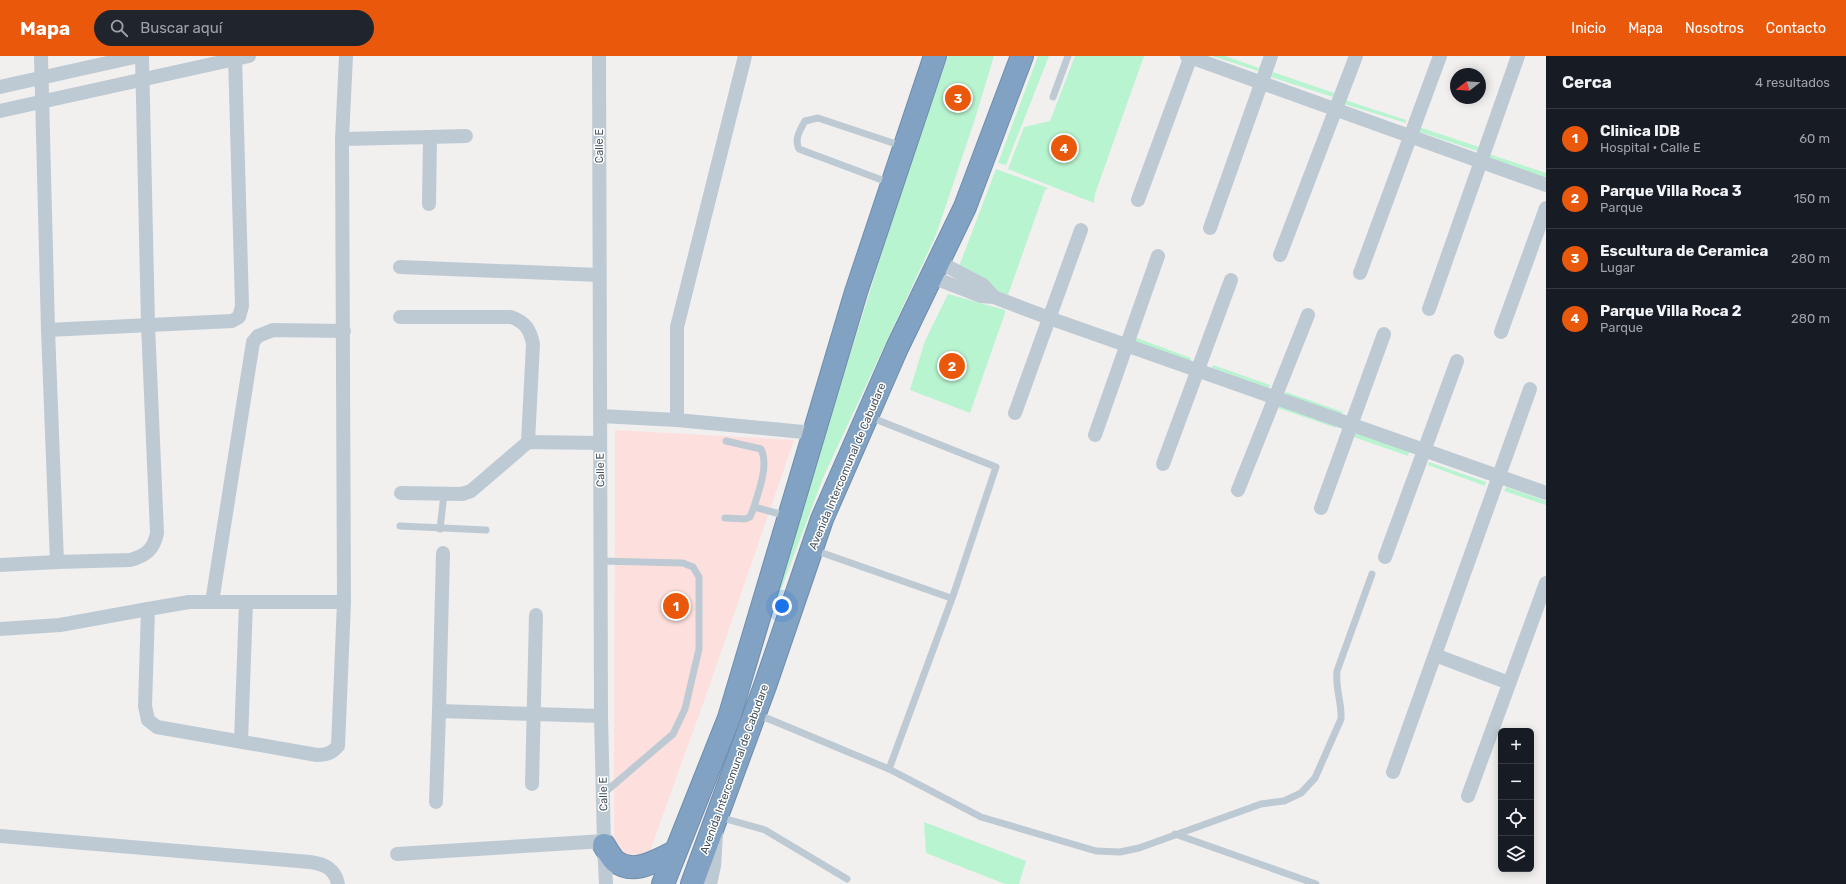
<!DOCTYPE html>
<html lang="es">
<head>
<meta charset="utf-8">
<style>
  body { margin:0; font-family:Rubik,sans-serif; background:#20242c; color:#f1f3f6 }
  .controls { position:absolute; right:12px; bottom:12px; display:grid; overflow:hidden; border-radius:6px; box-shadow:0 2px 10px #0003 }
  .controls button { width:36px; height:36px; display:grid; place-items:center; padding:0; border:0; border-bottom:1px solid #363941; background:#171b24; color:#f1f3f6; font:20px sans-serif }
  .compass { position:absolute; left:1450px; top:12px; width:36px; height:36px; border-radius:50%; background:#171b24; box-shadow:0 2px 10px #0003; rotate:253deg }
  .you { position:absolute; left:782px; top:550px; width:14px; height:14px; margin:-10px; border:3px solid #fff; border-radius:50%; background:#1a73e8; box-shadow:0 0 0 6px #1a73e833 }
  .badge { display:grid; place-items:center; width:26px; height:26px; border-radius:50%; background:#ea580c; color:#fff; font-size:13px; font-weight:700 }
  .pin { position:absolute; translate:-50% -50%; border:2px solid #fff; box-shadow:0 1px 4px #0006 }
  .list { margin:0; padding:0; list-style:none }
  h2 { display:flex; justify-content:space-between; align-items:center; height:52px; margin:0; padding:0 16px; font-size:17px }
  h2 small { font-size:13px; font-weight:400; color:#9ea1a6 }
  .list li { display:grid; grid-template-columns:26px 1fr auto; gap:12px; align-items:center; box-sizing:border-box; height:60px; padding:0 16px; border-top:1px solid #363941 }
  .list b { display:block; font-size:15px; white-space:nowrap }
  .list p { margin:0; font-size:13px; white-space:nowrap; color:#9ea1a6 }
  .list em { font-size:13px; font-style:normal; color:#9ea1a6 }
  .icon { flex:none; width:22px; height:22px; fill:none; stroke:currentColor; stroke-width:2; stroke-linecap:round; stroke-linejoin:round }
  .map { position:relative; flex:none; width:1546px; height:828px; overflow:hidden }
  header { display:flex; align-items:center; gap:24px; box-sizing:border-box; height:56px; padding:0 20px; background:#ea580c; color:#fff }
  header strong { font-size:19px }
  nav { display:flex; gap:22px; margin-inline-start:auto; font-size:14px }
  .search { width:280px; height:36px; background:#20242c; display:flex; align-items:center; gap:10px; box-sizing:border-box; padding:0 14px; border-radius:22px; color:#9ea1a6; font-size:15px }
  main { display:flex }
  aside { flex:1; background:#171b24 }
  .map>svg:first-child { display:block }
</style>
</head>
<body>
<header>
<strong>Mapa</strong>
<div class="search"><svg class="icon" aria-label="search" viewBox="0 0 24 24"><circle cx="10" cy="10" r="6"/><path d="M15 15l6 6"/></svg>Buscar aquí</div>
<nav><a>Inicio</a><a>Mapa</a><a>Nosotros</a><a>Contacto</a></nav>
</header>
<main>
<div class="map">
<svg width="1546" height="828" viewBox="0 0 1546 828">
  <rect width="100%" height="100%" fill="#f2efef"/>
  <path fill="#fde0de" d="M615 374 794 384 709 631 648 801 628 802 614 783Z"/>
  <g fill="#b9f4d0">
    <path d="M948 0H994L974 66 936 179 823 422 755 603 904 126Z"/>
    <path d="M1038 0H1049L1006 109 998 107Z"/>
    <path d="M1075 0H1144L1095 138 1094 147 1008 113 1024 71 1050 65Z"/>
    <path d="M1212 0H1225L1259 12 1258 15Z"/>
    <path d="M1273 16 1334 37 1333 41 1271 21Z"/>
    <path d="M1345 44 1406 64V67L1344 48Z"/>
    <path d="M1419 71 1479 91 1477 95 1417 75Z"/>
    <path d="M1489 98 1546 117V122L1488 102Z"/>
    <path d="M996 113 1048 132 1045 134 1008 239 955 221Z"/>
    <path d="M948 238 1005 254V257L970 357 910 334 925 285Z"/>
    <path d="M1134 281 1191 302 1190 305 1133 285Z"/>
    <path d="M1213 309 1270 329 1269 332 1212 312Z"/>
    <path d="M1286 336 1343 356 1341 359 1284 339Z"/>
    <path d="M1280 349 1337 369 1336 372 1278 352Z"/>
    <path d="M1353 376 1409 396 1408 400 1351 380Z"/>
    <path d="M1429 406 1486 426 1485 430 1428 409Z"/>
    <path d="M1506 431 1546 445V449L1504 435Z"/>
    <path d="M924 766 1026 805 1019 828H1005L926 797Z"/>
  </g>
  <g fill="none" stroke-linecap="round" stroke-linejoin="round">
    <defs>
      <g id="highway">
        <path d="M604 789C607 794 611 801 615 805 634 820 657 804 675 796"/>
        <path d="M663 828 729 662 856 236 935 0"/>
        <path d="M692 828 765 630 822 463 897 292 965 151 1022 0"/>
      </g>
    </defs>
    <use href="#highway" stroke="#6d8daf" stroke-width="24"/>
    <g stroke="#becad3" stroke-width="7">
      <path d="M1053 41 1068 0"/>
      <path d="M890 127 799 93C794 83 800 74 805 65L818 62 902 90"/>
      <path d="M726 385 761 393C769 410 759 433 754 451L787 460"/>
      <path d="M725 462 745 463 750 461 754 451"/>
      <path d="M400 470 486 474"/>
      <path d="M440 473 444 438"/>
      <path d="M814 494 951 542"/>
      <path d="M600 505 683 507 693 511 699 521V593L685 653 673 678 603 738"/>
      <path d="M757 658 889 713 954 537 996 411 870 361"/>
      <path d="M889 713 981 761 1096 795 1120 796 1139 792 1261 748 1284 745 1301 737 1315 722 1341 663C1342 647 1335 632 1337 615L1372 518"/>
      <path d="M719 761 765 774 847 823"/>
      <path d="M1175 778 1316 828"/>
    </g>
    <g stroke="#becad3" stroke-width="14">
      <path d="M41 0 48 274 232 265 239 261 242 250 235 0"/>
      <path d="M599 0 601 660 604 789 606 828"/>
      <path d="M1187 0 1546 129"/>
      <path d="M0 31 139 0"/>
      <path d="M0 55 249 0"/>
      <path d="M430 81 466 80"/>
      <path d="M342 83 430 81 429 148"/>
      <path d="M1138 144 1191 0"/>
      <path d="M1210 172 1271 0"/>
      <path d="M1280 199 1356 0"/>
      <path d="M939 206 983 229 994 241"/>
      <path d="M400 211 599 219"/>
      <path d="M1360 217 1440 0"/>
      <path d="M932 221 981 240 994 241 1049 262 1546 437"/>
      <path d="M1429 253 1518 0"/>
      <path d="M400 261H511C525 266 530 273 533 288L528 386"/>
      <path d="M1501 276 1546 152"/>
      <path d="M1015 357 1081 174"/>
      <path d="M600 360 677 364 814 377"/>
      <path d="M677 364V271L745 0"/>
      <path d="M1095 379 1158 200"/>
      <path d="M1163 408 1231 224"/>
      <path d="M1238 434 1308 259"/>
      <path d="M401 437 462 438 471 435 528 386 599 387"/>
      <path d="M1321 452 1384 278"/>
      <path d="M443 497 439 655 601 660"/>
      <path d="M1385 501 1457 305"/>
      <path d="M57 506 130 504C146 500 154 493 157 477L148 269 142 0"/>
      <path d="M0 509 57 506 48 274"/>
      <path d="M212 546 253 286 258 280 273 274 344 275"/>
      <path d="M344 546H189L148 553 145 650 148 664 157 671 317 699C327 699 332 697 338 690L344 546 342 83 346 0"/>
      <path d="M0 573 60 569 148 553"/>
      <path d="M1435 599 1509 627"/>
      <path d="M241 685 246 546"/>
      <path d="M1393 716 1530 333"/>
      <path d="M532 728 536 559"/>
      <path d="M1468 740 1546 527"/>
      <path d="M436 746 439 655"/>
      <path d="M0 780 310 806C325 808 335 813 338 828"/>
      <path d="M397 798 604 785"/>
      <path d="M710 828 714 810 716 779"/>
    </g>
    <use href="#highway" stroke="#82a2c3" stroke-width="22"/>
  </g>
  <g text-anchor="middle" stroke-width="3" stroke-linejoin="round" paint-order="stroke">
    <g font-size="11" fill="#45535f" stroke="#fff">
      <text transform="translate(599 90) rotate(-90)" y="4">Calle E</text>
      <text transform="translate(847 410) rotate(-67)" y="4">Avenida Intercomunal de Cabudare</text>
      <text transform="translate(600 414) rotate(-91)" y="4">Calle E</text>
      <text transform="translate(734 713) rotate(-70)" y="4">Avenida Intercomunal de Cabudare</text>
      <text transform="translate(603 738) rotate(-91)" y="4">Calle E</text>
    </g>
  </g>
</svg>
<div class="controls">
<button>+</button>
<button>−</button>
<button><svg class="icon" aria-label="locate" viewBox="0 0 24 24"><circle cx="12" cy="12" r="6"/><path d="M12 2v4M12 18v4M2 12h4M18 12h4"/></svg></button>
<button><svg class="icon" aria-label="layers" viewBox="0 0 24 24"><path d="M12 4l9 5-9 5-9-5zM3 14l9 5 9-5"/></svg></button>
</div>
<svg class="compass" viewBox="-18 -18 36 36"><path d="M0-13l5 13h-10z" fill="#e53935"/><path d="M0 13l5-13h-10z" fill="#9ea1a6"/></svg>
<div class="you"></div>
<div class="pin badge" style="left:676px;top:550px">1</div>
<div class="pin badge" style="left:952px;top:310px">2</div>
<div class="pin badge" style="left:958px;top:42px">3</div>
<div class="pin badge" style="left:1064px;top:92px">4</div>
</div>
<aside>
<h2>Cerca<small>4 resultados</small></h2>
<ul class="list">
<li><span class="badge">1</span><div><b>Clinica IDB</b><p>Hospital · Calle E</p></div><em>60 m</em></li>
<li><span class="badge">2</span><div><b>Parque Villa Roca 3</b><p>Parque</p></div><em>150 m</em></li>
<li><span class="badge">3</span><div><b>Escultura de Ceramica</b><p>Lugar</p></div><em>280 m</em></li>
<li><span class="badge">4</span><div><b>Parque Villa Roca 2</b><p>Parque</p></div><em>280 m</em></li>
</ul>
</aside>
</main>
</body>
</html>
